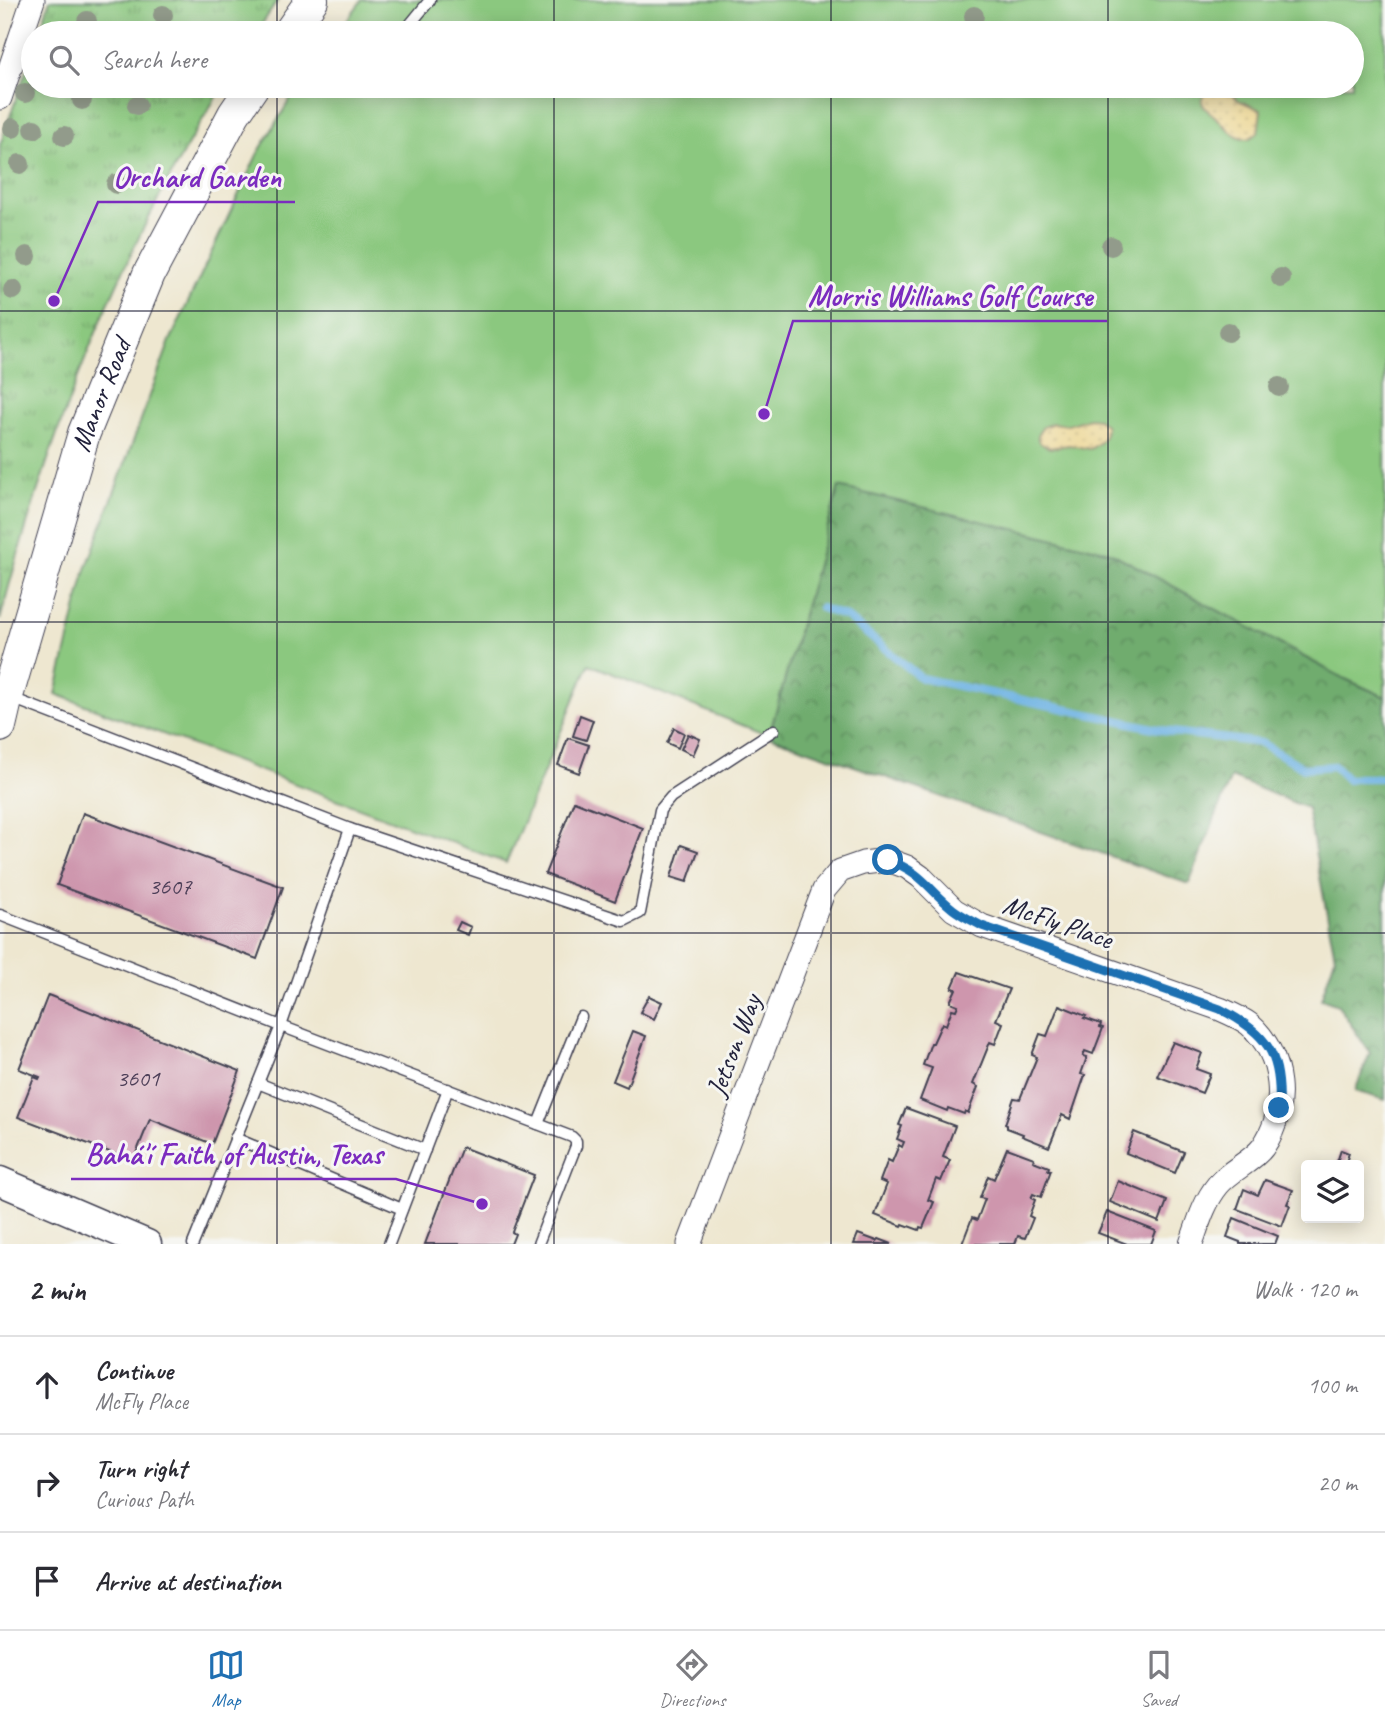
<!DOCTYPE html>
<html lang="en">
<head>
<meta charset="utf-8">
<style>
  body { margin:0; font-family:Caveat,sans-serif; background:#f7f7f7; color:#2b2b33 }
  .controls { position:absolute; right:21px; bottom:21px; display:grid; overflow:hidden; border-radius:7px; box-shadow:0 4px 18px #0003 }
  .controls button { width:63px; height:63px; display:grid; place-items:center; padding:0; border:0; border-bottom:2px solid #e1e1e2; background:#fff; color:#2b2b33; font:35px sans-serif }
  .stop { position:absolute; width:21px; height:21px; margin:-16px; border:5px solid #1f6fb2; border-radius:50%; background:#fff }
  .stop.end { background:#1f6fb2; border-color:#fff; box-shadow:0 2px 7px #0008 }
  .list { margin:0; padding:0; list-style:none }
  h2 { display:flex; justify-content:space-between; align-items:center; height:91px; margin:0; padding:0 28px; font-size:30px }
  h2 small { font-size:23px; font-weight:400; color:#7c7c81 }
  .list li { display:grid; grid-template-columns:46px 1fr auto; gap:21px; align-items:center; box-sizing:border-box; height:98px; padding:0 28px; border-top:2px solid #e1e1e2 }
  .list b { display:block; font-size:26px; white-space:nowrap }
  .list p { margin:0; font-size:23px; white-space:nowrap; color:#7c7c81 }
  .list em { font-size:23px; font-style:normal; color:#7c7c81 }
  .icon { flex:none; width:38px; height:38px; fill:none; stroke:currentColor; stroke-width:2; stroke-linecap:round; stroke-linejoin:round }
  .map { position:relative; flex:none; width:1385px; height:1244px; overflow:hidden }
  .search { position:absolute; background:#fff; box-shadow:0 4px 18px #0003; left:21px; right:21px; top:21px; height:77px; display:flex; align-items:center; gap:18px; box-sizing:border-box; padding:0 24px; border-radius:38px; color:#7c7c81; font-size:26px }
  .sheet { height:385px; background:#fff }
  nav { display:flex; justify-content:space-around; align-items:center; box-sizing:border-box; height:98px; border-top:2px solid #e1e1e2; background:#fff; font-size:19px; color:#7c7c81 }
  nav a { display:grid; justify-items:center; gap:4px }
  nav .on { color:#1f6fb2 }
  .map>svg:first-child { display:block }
</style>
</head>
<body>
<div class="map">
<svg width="1385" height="1244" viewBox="0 0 1385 1244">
  <defs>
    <pattern id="forest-crowns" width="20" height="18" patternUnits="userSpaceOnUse" patternTransform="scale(1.75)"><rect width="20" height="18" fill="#70ac6e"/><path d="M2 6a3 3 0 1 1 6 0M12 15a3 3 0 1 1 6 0" fill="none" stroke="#5c8c5c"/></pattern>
    <pattern id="sand-dots" width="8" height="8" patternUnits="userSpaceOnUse" patternTransform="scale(1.75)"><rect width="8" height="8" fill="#eeda9e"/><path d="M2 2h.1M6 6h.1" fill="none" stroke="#ccbb89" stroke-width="1.8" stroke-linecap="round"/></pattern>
    <pattern id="park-tufts" width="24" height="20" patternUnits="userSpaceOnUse" patternTransform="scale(1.75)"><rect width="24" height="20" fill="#8bc87f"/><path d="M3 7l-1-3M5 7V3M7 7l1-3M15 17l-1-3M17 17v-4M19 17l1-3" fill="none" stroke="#71a269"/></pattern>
  </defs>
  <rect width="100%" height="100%" fill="#f6f6f2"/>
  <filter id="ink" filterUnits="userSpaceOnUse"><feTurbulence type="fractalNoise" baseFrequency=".0143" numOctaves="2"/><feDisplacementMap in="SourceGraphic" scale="14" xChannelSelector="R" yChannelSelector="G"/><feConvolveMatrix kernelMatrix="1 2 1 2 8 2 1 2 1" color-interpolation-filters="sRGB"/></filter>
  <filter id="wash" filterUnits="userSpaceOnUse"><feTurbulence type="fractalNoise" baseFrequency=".00686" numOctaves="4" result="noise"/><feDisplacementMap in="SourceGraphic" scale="28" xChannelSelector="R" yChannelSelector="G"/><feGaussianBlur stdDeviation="1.57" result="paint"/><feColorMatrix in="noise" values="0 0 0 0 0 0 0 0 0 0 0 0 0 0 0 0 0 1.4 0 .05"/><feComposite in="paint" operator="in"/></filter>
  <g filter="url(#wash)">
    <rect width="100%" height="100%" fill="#eee7d0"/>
    <path fill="#8bc87f" stroke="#56755d" stroke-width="2" d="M362 0H1385V697L1343 678 839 487 769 736 589 664 506 863 56 694 85 572 170 341 257 155 298 86H1352V33H337Z"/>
    <path fill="url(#forest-crowns)" stroke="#496754" stroke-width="2" d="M839 487 1110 552 1343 678 1385 697V1100L1355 1091 1370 1053 1338 1005 1321 999 1335 957 1307 808 1231 777 1189 884 769 736Z"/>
    <g fill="url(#sand-dots)" stroke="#887e6c" stroke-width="2">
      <path d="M1210 86H1225L1238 100 1261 110 1258 133 1248 139C1233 137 1230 131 1220 121 1208 109 1192 105 1210 86Z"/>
      <path d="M1089 418 1098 419 1106 426C1106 437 1100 444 1090 449L1069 445 1050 448 1041 444 1038 440V434L1043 427 1053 423 1068 425Z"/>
    </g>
    <g fill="url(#park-tufts)" stroke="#56755d" stroke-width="2">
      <path d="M50 0H278L256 33H39Z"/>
      <path d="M33 51V86H223C119 251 49 432 0 620V145Z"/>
    </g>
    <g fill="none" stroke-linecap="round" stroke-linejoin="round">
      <path stroke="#6db2e3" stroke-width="8" d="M821 608 846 617 921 678 1172 732 1261 743 1304 768 1334 766 1348 780 1358 778H1385"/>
    </g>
    <g id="blocks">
      <g fill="#ce96ad">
        <path d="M580 715 593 720 586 740 573 736Z"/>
        <path d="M674 728 684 733 678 748 667 743Z"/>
        <path d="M688 734 700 739 693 755 681 749Z"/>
        <path d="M568 738 589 745 579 773 558 765Z"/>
        <path d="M574 801 643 828 615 901 545 874Z"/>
        <path d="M83 813 283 887 257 959 57 885Z"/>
        <path d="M681 845 698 851 687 882 671 877Z"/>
        <path d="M460 922 471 927 468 935 456 930Z"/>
        <path d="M959 972 1009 989 996 1020 1003 1023 995 1044 990 1042 973 1084 978 1087 968 1113 965 1111 964 1114 948 1108 947 1111 920 1100 932 1068 923 1065 931 1043H933L942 1023 946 1025 952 1009 956 1010 958 1005 950 1002 956 989 952 988Z"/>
        <path d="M48 995 240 1071 212 1144 150 1119 133 1161 18 1117 34 1077 39 1079 40 1077 19 1069Z"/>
        <path d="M649 996 662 1002 654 1019 640 1012Z"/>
        <path d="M1059 1005 1086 1016 1084 1018 1101 1024 1100 1027 1103 1028 1093 1054 1085 1051 1083 1056 1087 1057 1081 1074 1085 1075 1070 1119 1062 1115 1049 1147 1022 1136 1023 1134 1007 1128V1125L1005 1124 1014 1098 1020 1099 1037 1057 1032 1055 1040 1034 1047 1036Z"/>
        <path d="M633 1031 646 1036 627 1087 613 1081Z"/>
        <path d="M1173 1042 1202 1053 1196 1069 1210 1074 1202 1093 1157 1076Z"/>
        <path d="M906 1108 955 1126 943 1157 950 1160 941 1181 936 1179 928 1200 934 1202 923 1228 920 1227 919 1230 903 1224 902 1226 875 1215 887 1184 880 1181 888 1160 892 1162 899 1145 902 1147 904 1142 897 1139 902 1126 899 1125Z"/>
        <path d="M1134 1132 1184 1152 1175 1173 1126 1153Z"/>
        <path d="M462 1147 534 1175 512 1232 515 1234 511 1244H425Z"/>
        <path d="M1007 1148 1034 1158 1033 1161 1049 1167 1048 1170H1051L1041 1197 1033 1194 1031 1198 1035 1200 1029 1216 1033 1218 1025 1238 1018 1236 1015 1244H962L972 1218 977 1220 985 1199 980 1198 988 1176 994 1179Z"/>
        <path d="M1341 1150 1349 1153 1345 1165H1336Z"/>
        <path d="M1265 1180 1293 1190 1287 1204 1290 1205 1282 1226 1237 1209 1244 1189 1258 1195Z"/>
        <path d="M1118 1181 1167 1201 1159 1222 1110 1202Z"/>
        <path d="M1107 1212 1156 1231 1151 1244H1127L1098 1233Z"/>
        <path d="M1234 1218 1278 1236 1275 1244H1240V1242L1227 1237Z"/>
        <path d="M858 1234 877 1241 879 1239 892 1244H854Z"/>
      </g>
    </g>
  </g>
  <g filter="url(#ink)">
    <use href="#blocks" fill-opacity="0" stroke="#414051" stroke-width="2"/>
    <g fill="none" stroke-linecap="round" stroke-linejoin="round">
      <defs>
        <g id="service">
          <path d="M298 26 318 33"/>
          <path d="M403 33 430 0"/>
          <path d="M9 697 350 829 624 921 640 913 660 810 671 797 774 730"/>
          <path d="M0 915 281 1026 572 1137 576 1141V1146L538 1244"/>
          <path d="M258 1083 425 1150"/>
          <path d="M538 1124 581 1017"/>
          <path d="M235 1138 402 1209"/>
          <path d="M193 1244 281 1026 350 829"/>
          <path d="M389 1244 448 1089"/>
        </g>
        <g id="minor">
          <path d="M0 98 33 0"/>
          <path d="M689 1244 824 890 840 871 863 863 888 860 907 867 921 877 954 910 982 926 1220 1009C1229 1013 1241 1018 1249 1024 1284 1054 1289 1109 1263 1147 1252 1162 1230 1170 1218 1185 1204 1202 1198 1224 1191 1244"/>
        </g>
        <path id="tertiary" d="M0 1181 147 1244"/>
        <g id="secondary">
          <path d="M289 33 312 0"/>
          <path id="s1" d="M0 726 7 696 84 433 149 274 234 114 253 86"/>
        </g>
      </defs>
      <use href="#service" stroke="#414051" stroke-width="13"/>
      <use href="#minor" stroke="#414051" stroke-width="25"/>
      <use href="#tertiary" stroke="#414051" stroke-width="31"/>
      <use href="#secondary" stroke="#414051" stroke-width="34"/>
      <use href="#service" stroke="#fff" stroke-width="10"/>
      <use href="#minor" stroke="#fff" stroke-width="23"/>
      <use href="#tertiary" stroke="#fff" stroke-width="28"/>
      <use href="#secondary" stroke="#fff" stroke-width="32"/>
    </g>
    <g fill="#929b8b">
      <circle cx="163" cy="15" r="10"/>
      <circle cx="974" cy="16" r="10"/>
      <circle cx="87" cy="21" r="10"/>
      <circle cx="25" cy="93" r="10"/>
      <circle cx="82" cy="100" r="10"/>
      <circle cx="137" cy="105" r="10"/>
      <circle cx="13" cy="128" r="10"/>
      <circle cx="34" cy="129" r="10"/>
      <circle cx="64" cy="136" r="10"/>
      <circle cx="20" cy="164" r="10"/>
      <circle cx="116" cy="184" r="10"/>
      <circle cx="1111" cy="246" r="10"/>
      <circle cx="27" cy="256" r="10"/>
      <circle cx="1281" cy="278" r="10"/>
      <circle cx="13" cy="290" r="10"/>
      <circle cx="1228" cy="332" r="10"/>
      <circle cx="1279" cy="387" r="10"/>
    </g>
  </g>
  <g fill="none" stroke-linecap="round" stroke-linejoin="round" filter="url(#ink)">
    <path stroke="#1f6fb2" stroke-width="9" d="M888 860C922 872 928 889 953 909 962 916 973 921 982 926L1220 1009C1267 1033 1282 1054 1279 1108"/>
  </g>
  <path fill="none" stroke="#22223b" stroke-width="2" stroke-opacity="0.55" d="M277 0V33M554 0V33M831 0V33M1108 0V33M277 86V1244M554 86V1244M831 86V1244M1108 86V1244M0 311H1385M0 622H1385M0 933H1385"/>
  <g text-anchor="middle" stroke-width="6" stroke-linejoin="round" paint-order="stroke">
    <g font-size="24" fill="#4d3f58">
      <text x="170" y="894">3607</text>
      <text x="138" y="1086">3601</text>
    </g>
    <g font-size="28" fill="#22223b" stroke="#f6f6f2">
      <text dy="10" stroke="none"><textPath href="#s1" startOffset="346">Manor Road</textPath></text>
      <text transform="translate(1058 921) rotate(19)" y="10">McFly Place</text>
      <text transform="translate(733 1045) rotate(-69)" y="10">Jetson Way</text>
    </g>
  </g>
  <path fill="none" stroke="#7b2cbf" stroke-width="2.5" d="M54 301L98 202H295M764 414L793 321H1107M482 1204L396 1179H71"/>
  <g fill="#7b2cbf" stroke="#f6f6f2" stroke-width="2.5">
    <circle cx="54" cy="301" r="7"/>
    <circle cx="764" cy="414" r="7"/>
    <circle cx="482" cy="1204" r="7"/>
  </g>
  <g font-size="30" text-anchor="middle" font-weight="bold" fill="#7b2cbf" stroke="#f6f6f2" stroke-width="6" stroke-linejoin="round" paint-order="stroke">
    <text x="197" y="187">Orchard Garden</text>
    <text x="950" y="306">Morris Williams Golf Course</text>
    <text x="234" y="1164">Bahá'í Faith of Austin, Texas</text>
  </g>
</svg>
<div class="controls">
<button><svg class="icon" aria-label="layers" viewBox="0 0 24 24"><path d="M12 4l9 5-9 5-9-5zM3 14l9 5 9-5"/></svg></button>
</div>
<div class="stop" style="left:888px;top:860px"></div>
<div class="stop end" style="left:1279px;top:1108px"></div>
<div class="search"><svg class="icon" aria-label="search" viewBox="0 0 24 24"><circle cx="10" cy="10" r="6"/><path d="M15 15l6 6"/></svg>Search here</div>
</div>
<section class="sheet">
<h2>2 min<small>Walk · 120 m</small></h2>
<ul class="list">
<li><svg class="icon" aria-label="ahead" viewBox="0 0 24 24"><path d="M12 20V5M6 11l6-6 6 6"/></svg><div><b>Continue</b><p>McFly Place</p></div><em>100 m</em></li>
<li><svg class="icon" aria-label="right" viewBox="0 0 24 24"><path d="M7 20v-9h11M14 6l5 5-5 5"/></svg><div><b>Turn right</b><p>Curious Path</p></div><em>20 m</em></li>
<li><svg class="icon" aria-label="arrive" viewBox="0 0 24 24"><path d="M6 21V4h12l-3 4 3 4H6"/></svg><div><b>Arrive at destination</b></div></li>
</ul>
</section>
<nav>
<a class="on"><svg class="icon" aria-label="map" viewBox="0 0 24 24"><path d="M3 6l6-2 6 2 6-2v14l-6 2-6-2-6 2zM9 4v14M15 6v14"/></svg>Map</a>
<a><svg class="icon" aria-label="directions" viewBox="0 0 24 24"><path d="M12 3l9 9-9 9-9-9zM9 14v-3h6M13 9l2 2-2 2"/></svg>Directions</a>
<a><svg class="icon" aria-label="saved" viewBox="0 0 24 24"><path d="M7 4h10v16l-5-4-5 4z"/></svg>Saved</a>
</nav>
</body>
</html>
